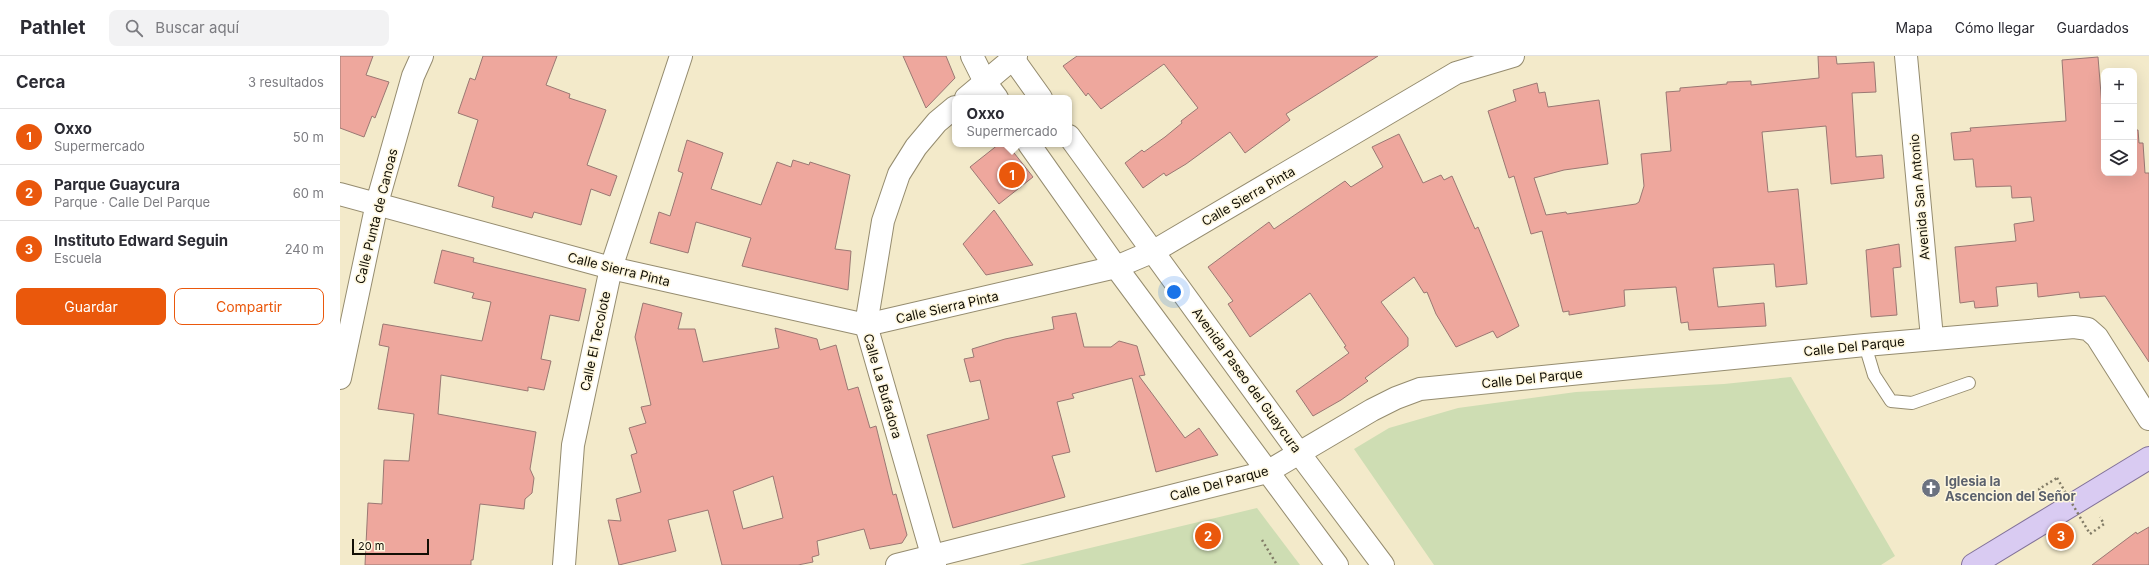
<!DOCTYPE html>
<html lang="es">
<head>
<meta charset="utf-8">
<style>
  body { margin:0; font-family:Inter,sans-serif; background:#f2f2f3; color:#2b2b33 }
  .controls { position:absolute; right:12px; top:12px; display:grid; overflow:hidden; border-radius:8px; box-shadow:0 4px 16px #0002 }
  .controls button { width:36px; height:36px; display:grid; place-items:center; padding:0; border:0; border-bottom:1px solid #e1e1e2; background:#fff; color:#2b2b33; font:20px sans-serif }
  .scale { position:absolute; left:12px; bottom:10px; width:77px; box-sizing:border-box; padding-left:4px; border:2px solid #120f05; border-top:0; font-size:11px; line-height:14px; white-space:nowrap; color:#120f05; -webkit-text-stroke:3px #fef7de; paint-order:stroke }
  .you { position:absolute; left:834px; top:236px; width:14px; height:14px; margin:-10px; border:3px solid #fff; border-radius:50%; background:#1a73e8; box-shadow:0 0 0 6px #1a73e833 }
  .badge { display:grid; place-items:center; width:26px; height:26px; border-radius:50%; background:#ea580c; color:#fff; font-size:13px; font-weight:700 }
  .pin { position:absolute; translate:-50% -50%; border:2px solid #fff; box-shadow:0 1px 4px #0006 }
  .popup { position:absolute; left:612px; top:39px; width:120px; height:52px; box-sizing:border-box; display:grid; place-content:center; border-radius:8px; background:#fff; filter:drop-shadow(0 1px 3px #0005); font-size:13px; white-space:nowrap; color:#7c7c81 }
  .popup b { font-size:15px; color:#2b2b33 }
  .popup::after { content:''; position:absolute; left:50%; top:100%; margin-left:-8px; border:8px solid transparent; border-top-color:#fff }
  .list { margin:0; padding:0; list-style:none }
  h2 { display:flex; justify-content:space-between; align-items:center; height:52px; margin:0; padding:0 16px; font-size:17px }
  h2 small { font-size:13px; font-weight:400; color:#7c7c81 }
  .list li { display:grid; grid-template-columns:26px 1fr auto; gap:12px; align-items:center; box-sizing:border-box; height:56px; padding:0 16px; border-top:1px solid #e1e1e2 }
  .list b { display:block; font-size:15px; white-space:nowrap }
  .list p { margin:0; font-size:13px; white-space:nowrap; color:#7c7c81 }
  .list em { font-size:13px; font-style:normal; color:#7c7c81 }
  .actions { display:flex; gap:8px; padding:12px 16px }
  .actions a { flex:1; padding:9px 0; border:1px solid #ea580c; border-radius:8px; text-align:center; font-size:14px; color:#ea580c }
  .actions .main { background:#ea580c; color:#fff }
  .icon { flex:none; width:22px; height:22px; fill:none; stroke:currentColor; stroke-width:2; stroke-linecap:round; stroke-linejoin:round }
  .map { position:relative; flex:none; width:1809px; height:509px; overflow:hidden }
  header { display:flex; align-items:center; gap:24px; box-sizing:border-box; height:56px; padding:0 20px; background:#fff; border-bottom:1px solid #e1e1e2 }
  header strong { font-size:19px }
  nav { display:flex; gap:22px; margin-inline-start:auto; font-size:14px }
  .search { width:280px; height:36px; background:#f2f2f3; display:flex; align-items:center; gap:10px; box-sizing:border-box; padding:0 14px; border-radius:8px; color:#7c7c81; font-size:15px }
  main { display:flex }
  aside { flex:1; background:#fff }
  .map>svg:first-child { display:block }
</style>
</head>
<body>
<header>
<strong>Pathlet</strong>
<div class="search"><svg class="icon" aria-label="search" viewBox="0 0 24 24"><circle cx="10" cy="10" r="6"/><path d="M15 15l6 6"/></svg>Buscar aquí</div>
<nav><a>Mapa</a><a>Cómo llegar</a><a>Guardados</a></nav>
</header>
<main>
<aside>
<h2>Cerca<small>3 resultados</small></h2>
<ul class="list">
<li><span class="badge">1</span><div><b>Oxxo</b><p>Supermercado</p></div><em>50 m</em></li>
<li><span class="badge">2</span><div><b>Parque Guaycura</b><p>Parque · Calle Del Parque</p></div><em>60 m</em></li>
<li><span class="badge">3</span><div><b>Instituto Edward Seguin</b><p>Escuela</p></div><em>240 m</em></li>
</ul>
<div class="actions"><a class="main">Guardar</a><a>Compartir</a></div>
</aside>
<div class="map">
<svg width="1809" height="509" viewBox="0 0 1809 509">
  <rect width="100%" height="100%" fill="#f3eaca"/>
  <g fill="#ceddb3">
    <path d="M1451 321 1555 500 1541 509H1094L1014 393 1049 372 1118 352 1236 336 1384 328Z"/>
    <path d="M917 452 960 509H679Z"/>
  </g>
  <g fill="#eea79d" stroke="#9a7873" fill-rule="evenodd">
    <path d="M0 0H33L26 19 49 26 35 62 32 60 24 81 0 72Z"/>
    <path d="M143 0H217L206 29 230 38 229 42 266 54 247 109 277 120 270 140 251 133 241 169 194 156 192 162 152 151 154 141 118 130 138 64 118 57 130 22 135 24Z"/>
    <path d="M563 0H606L615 22 586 52Z"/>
    <path d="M737 0H1038L946 58 950 64 905 97 890 76 846 108 826 120 824 117 803 132 785 107 802 94 804 96 825 81 842 67 841 65 858 52 824 8 761 53 748 37 746 40 723 10Z"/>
    <path d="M1478 0H1496L1497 8 1534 6 1536 36 1512 37 1516 101 1542 99 1544 122 1491 128 1486 70 1422 76 1428 136 1458 133 1467 228 1436 231 1434 208 1373 212 1378 251 1424 247 1426 270 1349 274 1348 266 1341 267 1336 231 1284 234 1285 250 1229 259V255L1223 256 1202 175 1191 178 1174 120 1169 122 1148 55 1176 45 1173 34 1197 27 1199 37 1205 36 1208 51 1259 44 1268 108 1224 114 1194 122 1206 159 1226 156 1227 158 1296 148 1299 146 1304 130 1301 98 1331 95 1326 36 1340 35V32L1387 28V26L1411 25V29L1479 22Z"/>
    <path d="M1758 1 1764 75V117H1794V74H1798L1799 87H1803L1805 117H1809V306L1765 240 1740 242 1739 236 1698 241 1697 227 1656 231 1658 250 1635 252 1634 245 1620 247 1615 191 1676 185 1674 168 1694 165 1691 141 1672 142 1671 130 1636 131 1633 103 1614 104 1611 77 1631 75 1630 72 1726 65 1722 4Z"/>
    <path d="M1059 78 1083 127 1101 119 1104 124 1112 120 1135 173 1138 171 1179 270 1157 282 1153 275 1116 291 1096 258 1087 236 1084 237 1074 221 1041 246 1068 282V290L1025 322 1028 325 1001 344 973 360 956 335 1009 297 1004 291 1006 290 970 237 910 281 888 248 893 245 868 211 929 166 934 173 1005 125 1011 131 1043 111 1032 91Z"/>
    <path d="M347 84 383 97 371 133 421 149 437 106 451 111 453 104 469 109 470 106 510 119 495 193 511 195 508 234 402 210 411 182 356 166 348 197 310 187 319 156 330 160 343 117 338 115Z"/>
    <path d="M659 88H667L693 121 659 148 630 111Z"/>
    <path d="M654 154 693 209 646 219 623 188Z"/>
    <path d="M1559 188 1561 211 1553 212 1557 259 1531 261 1526 194Z"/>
    <path d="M102 194 134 202 133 206 246 233 239 265 210 259 201 303 211 305 204 334 188 331V335L101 319 98 358 196 376 190 413 194 422 192 437 185 443 184 453 140 448 133 504H131V509H25L28 447 42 448 44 404 69 405 74 358 38 353 49 291 39 289 43 268 142 285 151 246 132 242 134 237 94 227Z"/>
    <path d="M303 247 342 257 338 273H355L363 306 439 292 435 272 477 283 480 294 496 289 508 334 518 331 530 372 536 370 553 439 556 438 567 479 562 487 530 493 524 473 477 485 479 499 472 501 473 506 458 509H382L368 454 328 464 336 495 279 509 268 464 281 465 276 443 301 436 291 399 297 397 289 372 306 367 301 351 311 349 295 281ZM433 420 443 462 403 473 393 435Z"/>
    <path d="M736 257 744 291H771L779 285 797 290 805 319 799 320 845 382 859 372 878 399 816 416 792 322 732 338 734 342 717 346 730 396 712 400 725 441 613 472 587 379 649 363 640 324 630 326 624 303 634 301 632 293 665 283 714 273 712 261Z"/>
    <path d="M1809 471V509H1752L1796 476 1797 478Z"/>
  </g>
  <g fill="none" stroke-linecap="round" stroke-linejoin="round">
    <defs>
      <path id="service" d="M1525 289 1534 319 1551 345 1572 347 1629 327"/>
      <g id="minor">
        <path d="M1566 0 1592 282"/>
        <path d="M626 42 676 0"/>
        <path d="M0 138 271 212 526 269 776 211 814 195 1116 17 1173 0"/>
        <path d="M0 322 37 147 73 20 82 0"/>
        <path d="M224 509 233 389 271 212 341 0"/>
        <path d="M595 509 526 269 543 165 559 118 576 91 597 66 615 51"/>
      </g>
      <path id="tertiary" d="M557 509 927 416 1032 354 1056 342 1080 333 1525 289 1734 271 1748 273 1757 281 1809 363"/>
      <g id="secondary">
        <path d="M632 0 645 26 657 42"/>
        <path d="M671 0 701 42"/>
        <path d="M729 80 959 397 1043 509"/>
        <path d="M689 88 776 211 997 509"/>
      </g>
      <path id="primary" d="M1633 509 1809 402"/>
    </defs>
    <use href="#service" stroke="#958c6f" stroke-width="14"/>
    <use href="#minor" stroke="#958c6f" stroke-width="24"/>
    <use href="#tertiary" stroke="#958c6f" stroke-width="24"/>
    <use href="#secondary" stroke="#958c6f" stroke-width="24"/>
    <use href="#primary" stroke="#827299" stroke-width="24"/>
    <g stroke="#817b66" stroke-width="2.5" stroke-dasharray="2 3" stroke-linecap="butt">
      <path d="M1702 439 1699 433 1717 422"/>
      <path d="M1750 478 1764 468 1760 461"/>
      <path d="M922 484 937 509"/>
    </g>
    <use href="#service" stroke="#fff" stroke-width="12"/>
    <use href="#minor" stroke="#fff" stroke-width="22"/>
    <use href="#tertiary" stroke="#fff" stroke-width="22"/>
    <use href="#secondary" stroke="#fff" stroke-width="22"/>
    <use href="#primary" stroke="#d9cbf2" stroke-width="22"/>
    <path stroke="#817b66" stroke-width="2.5" stroke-dasharray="2 3" stroke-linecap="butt" d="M1717 422 1750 478"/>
  </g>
  <defs>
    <symbol id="church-disc" viewBox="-11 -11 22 22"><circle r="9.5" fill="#6b7280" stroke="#fef7de"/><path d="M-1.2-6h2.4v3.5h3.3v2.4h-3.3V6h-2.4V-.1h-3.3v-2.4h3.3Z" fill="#fff"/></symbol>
  </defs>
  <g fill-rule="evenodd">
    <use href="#church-disc" x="1580" y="421" width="22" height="22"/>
  </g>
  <g text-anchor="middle" stroke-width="3" stroke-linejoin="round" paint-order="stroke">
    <g font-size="13" fill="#120f05" stroke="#fef7de">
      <text transform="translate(908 140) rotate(-30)" y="5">Calle Sierra Pinta</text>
      <text transform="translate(1579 141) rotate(-95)" y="5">Avenida San Antonio</text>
      <text transform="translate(36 160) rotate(-76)" y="5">Calle Punta de Canoas</text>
      <text transform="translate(279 213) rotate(14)" y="5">Calle Sierra Pinta</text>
      <text transform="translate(607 251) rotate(-13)" y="5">Calle Sierra Pinta</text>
      <text transform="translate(255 285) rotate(-78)" y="5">Calle El Tecolote</text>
      <text transform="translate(1514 290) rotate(-6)" y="5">Calle Del Parque</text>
      <text transform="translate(1192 322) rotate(-6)" y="5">Calle Del Parque</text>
      <text transform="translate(907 324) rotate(54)" y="5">Avenida Paseo del Guaycura</text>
      <text transform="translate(543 330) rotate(74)" y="5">Calle La Bufadora</text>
      <text transform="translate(879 427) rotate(-15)" y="5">Calle Del Parque</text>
    </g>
    <g font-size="13" font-weight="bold" fill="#5b616d" stroke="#fef7de" text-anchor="start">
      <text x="1605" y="430">Iglesia la<tspan x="1605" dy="15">Ascencion del Señor</tspan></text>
    </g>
  </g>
</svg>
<div class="controls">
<button>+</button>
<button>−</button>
<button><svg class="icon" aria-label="layers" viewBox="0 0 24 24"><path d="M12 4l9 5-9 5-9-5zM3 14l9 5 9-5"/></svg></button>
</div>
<div class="scale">20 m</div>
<div class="you"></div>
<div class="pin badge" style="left:672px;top:119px">1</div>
<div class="popup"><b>Oxxo</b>Supermercado</div>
<div class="pin badge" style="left:868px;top:480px">2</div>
<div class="pin badge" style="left:1721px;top:480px">3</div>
</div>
</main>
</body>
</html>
